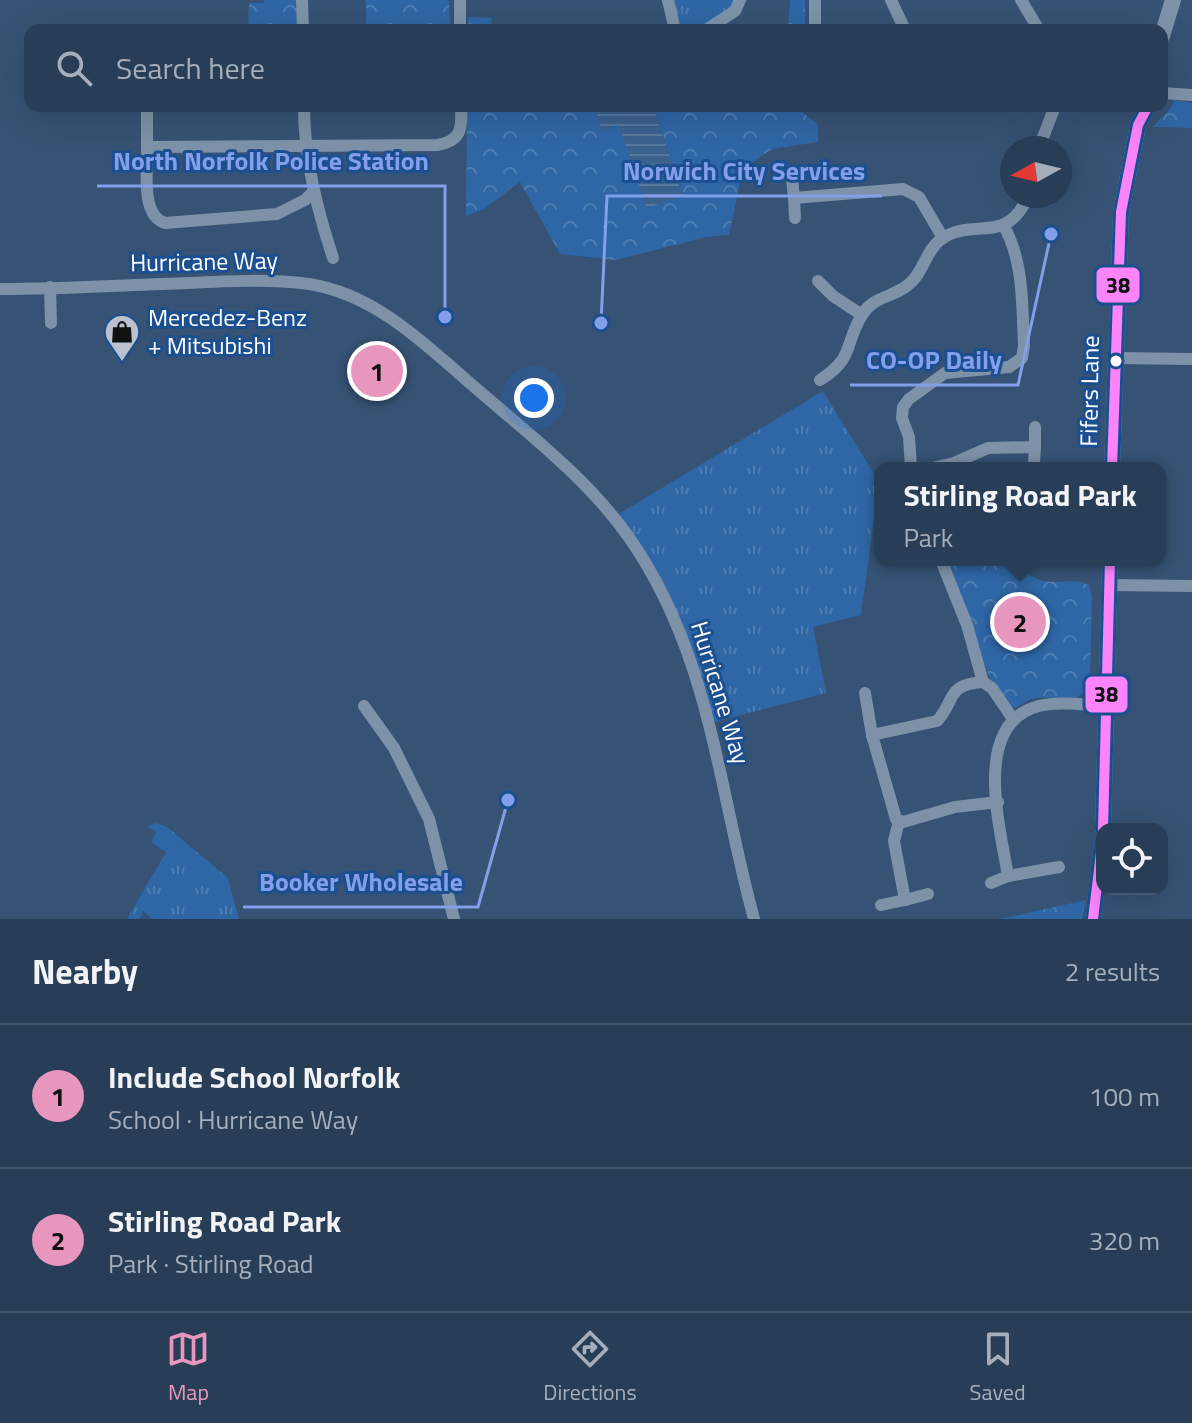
<!DOCTYPE html>
<html lang="en">
<head>
<meta charset="utf-8">
<style>
  body { margin:0; font-family:"Titillium Web",sans-serif; background:#344961; color:#f1f3f6 }
  .controls { position:absolute; right:24px; bottom:24px; display:grid; overflow:hidden; border-radius:16px; box-shadow:0 8px 32px #0002 }
  .controls button { width:72px; height:72px; display:grid; place-items:center; padding:0; border:0; border-bottom:2px solid #44576d; background:#283e57; color:#f1f3f6; font:40px sans-serif }
  .compass { position:absolute; left:1000px; top:136px; width:72px; height:72px; border-radius:50%; background:#283e57; box-shadow:0 8px 32px #0002; rotate:262deg }
  .you { position:absolute; left:534px; top:398px; width:28px; height:28px; margin:-20px; border:6px solid #fff; border-radius:50%; background:#1a73e8; box-shadow:0 0 0 12px #1a73e833 }
  .badge { display:grid; place-items:center; width:52px; height:52px; border-radius:50%; background:#e797bd; color:#111; font-size:26px; font-weight:700 }
  .pin { position:absolute; translate:-50% -50%; border:4px solid #fff; box-shadow:0 2px 8px #0006 }
  .popup { position:absolute; left:874px; top:462px; width:292px; height:104px; box-sizing:border-box; display:grid; place-content:center; border-radius:16px; background:#283e57; filter:drop-shadow(0 2px 6px #0005); font-size:26px; white-space:nowrap; color:#a5aeba }
  .popup b { font-size:30px; color:#f1f3f6 }
  .popup::after { content:''; position:absolute; left:50%; top:100%; margin-left:-16px; border:16px solid transparent; border-top-color:#283e57 }
  .list { margin:0; padding:0; list-style:none }
  h2 { display:flex; justify-content:space-between; align-items:center; height:104px; margin:0; padding:0 32px; font-size:34px }
  h2 small { font-size:26px; font-weight:400; color:#a5aeba }
  .list li { display:grid; grid-template-columns:52px 1fr auto; gap:24px; align-items:center; box-sizing:border-box; height:144px; padding:0 32px; border-top:2px solid #44576d }
  .list b { display:block; font-size:30px; white-space:nowrap }
  .list p { margin:0; font-size:26px; white-space:nowrap; color:#a5aeba }
  .list em { font-size:26px; font-style:normal; color:#a5aeba }
  .icon { flex:none; width:44px; height:44px; fill:none; stroke:currentColor; stroke-width:2; stroke-linecap:round; stroke-linejoin:round }
  .map { position:relative; flex:none; width:1192px; height:919px; overflow:hidden }
  .search { position:absolute; background:#283e57; box-shadow:0 8px 32px #0002; left:24px; right:24px; top:24px; height:88px; display:flex; align-items:center; gap:20px; box-sizing:border-box; padding:0 28px; border-radius:16px; color:#a5aeba; font-size:30px }
  .sheet { height:392px; background:#283e57 }
  nav { display:flex; justify-content:space-around; align-items:center; box-sizing:border-box; height:112px; border-top:2px solid #44576d; background:#283e57; font-size:22px; color:#a5aeba }
  nav a { display:grid; justify-items:center; gap:4px }
  nav .on { color:#e797bd }
  .map>svg:first-child { display:block }
</style>
</head>
<body>
<div class="map">
<svg width="1192" height="919" viewBox="0 0 1192 919">
  <defs>
    <pattern id="grass-tufts" width="24" height="20" patternUnits="userSpaceOnUse" patternTransform="scale(2)"><rect width="24" height="20" fill="#2f66a5"/><path d="M3 7l-1-3M5 7V3M7 7l1-3M15 17l-1-3M17 17v-4M19 17l1-3" fill="none" stroke="#4e7db2"/></pattern>
    <pattern id="forest-crowns" width="20" height="18" patternUnits="userSpaceOnUse" patternTransform="scale(2)"><rect width="20" height="18" fill="#2f66a5"/><path d="M2 6a3 3 0 1 1 6 0M12 15a3 3 0 1 1 6 0" fill="none" stroke="#4e7db2"/></pattern>
    <pattern id="water-rules" width="6" height="5" patternUnits="userSpaceOnUse" patternTransform="scale(2)"><rect width="6" height="5" fill="#3b618d"/><path d="M0 2.5h6" fill="none" stroke="#58799e"/></pattern>
  </defs>
  <rect width="100%" height="100%" fill="#365274"/>
  <g fill="url(#grass-tufts)">
    <path d="M672 0H735C726 24 705 30 681 30L678 26Z"/>
    <path d="M823 391 879 482 861 615 813 627 826 693 710 723 673 616 612 518Z"/>
    <path d="M157 823 167 827 228 878 239 919H152L143 911 140 919H127L166 852 151 842 156 832 147 826Z"/>
  </g>
  <g fill="url(#forest-crowns)">
    <path d="M264 0H302L303 30H248L249 3H264Z"/>
    <path d="M366 0H449L450 30H366Z"/>
    <path d="M790 0H805V30H788Z"/>
    <path d="M468 17 491 18 492 30H468Z"/>
    <path d="M1174 100 1192 103V128L1153 127C1160 118 1171 111 1174 100Z"/>
    <path d="M467 106H594L602 129 619 124 683 196 653 106H800L799 110 818 124V142L772 149 743 168 729 235 706 237 616 260 560 254 520 182 484 209 466 216Z"/>
    <path d="M946 560H1028L1029 575C1056 590 1066 575 1089 585L1092 597 1090 682C1077 711 1056 693 1032 699 1027 700 1020 706 1015 708L1008 706 990 679Z"/>
    <path d="M1086 900 1082 919H1000Z"/>
  </g>
  <path fill="url(#water-rules)" d="M594 106H653L683 196 647 208 619 125 602 130Z"/>
  <g fill="none" stroke-linecap="round" stroke-linejoin="round">
    <g stroke="#7d92a8" stroke-width="12">
      <path d="M302 0 303 30"/>
      <path d="M460 0V30"/>
      <path d="M668 0 675 30"/>
      <path d="M891 0 905 30"/>
      <path d="M1021 0 1039 30"/>
      <path d="M706 30 735 11 740 0"/>
      <path d="M815 30V0"/>
      <path d="M1162 93 1192 95"/>
      <path d="M147 106V147"/>
      <path d="M304 106C304 158 317 209 333 258"/>
      <path d="M1039 148 1055 106"/>
      <path d="M792 178 794 198"/>
      <path d="M314 191 305 200 277 214 165 223C140 215 148 169 147 147L437 145C462 141 462 128 461 106"/>
      <path d="M795 218 794 198 903 189 919 197 943 238"/>
      <path d="M818 281 833 296 862 315"/>
      <path d="M50 287 51 323"/>
      <path d="M0 289C63 289 125 285 188 283 228 281 269 279 309 284 374 294 423 342 471 384 525 431 586 477 628 536 710 652 718 787 754 919"/>
      <path d="M1115 358 1192 359"/>
      <path d="M820 380C855 358 844 344 862 315 873 296 892 298 908 285 923 274 925 252 940 240 971 216 1007 247 1028 196"/>
      <path d="M1034 463 1035 447"/>
      <path d="M911 468 909 437 902 418 903 407 909 399 945 373 1009 367 1022 358 1024 346C1022 305 1024 263 1004 226"/>
      <path d="M932 468 954 463 988 448 1035 447V427"/>
      <path d="M941 560 967 625 983 682 992 688 1013 719"/>
      <path d="M1110 585 1192 586"/>
      <path d="M865 693 872 735 896 819 903 822 955 807 998 802"/>
      <path d="M364 706 394 748 429 819 454 919"/>
      <path d="M872 735 937 721C955 702 946 684 983 682"/>
      <path d="M1008 876 1059 867"/>
      <path d="M991 883 1008 876C1000 827 971 723 1039 706 1060 701 1085 705 1107 706"/>
      <path d="M905 900 928 894"/>
      <path d="M881 905 905 900 894 841 899 821"/>
    </g>
    <g stroke="#7d92a8" stroke-width="16">
      <path d="M1162 36 1173 0"/>
      <path d="M1112 468 1121 212 1138 125 1148 106"/>
      <path d="M1103 829 1110 560"/>
      <path d="M1093 919 1102 844"/>
    </g>
    <defs>
      <g id="bus-1">
        <path d="M1112 468 1121 212 1138 125 1148 106"/>
        <path d="M1103 829 1110 560"/>
        <path d="M1093 919 1102 844"/>
      </g>
    </defs>
    <use href="#bus-1" stroke="#1b4f8f" stroke-width="16"/>
    <use href="#bus-1" stroke="#fb84fa" stroke-width="10"/>
  </g>
  <defs>
    <symbol id="shop-pin" viewBox="-11 -11 22 30"><path d="M0 17L-7.5 6A9.5 9.5 0 1 1 7.5 6Z" fill="#b9c2ce" stroke="#1b4f8f"/><path d="M-5-2.5h2.3a2.7 3.5 0 0 1 5.4 0H5L5.5 6h-11ZM-1.5-2.5h3a1.5 2.3 0 0 0-3 0Z" fill="#111"/></symbol>
  </defs>
  <g fill-rule="evenodd">
    <use href="#shop-pin" x="102" y="312" width="40" height="54"/>
  </g>
  <circle fill="#fff" stroke="#1b4f8f" stroke-width="3" cx="1116" cy="361" r="7"/>
  <g text-anchor="middle" stroke-width="6" stroke-linejoin="round" paint-order="stroke">
    <g font-size="24" fill="#fff" stroke="#1b4f8f">
      <text transform="translate(204 262) rotate(-1)" y="8">Hurricane Way</text>
      <text transform="translate(1090 391) rotate(-89)" y="8">Fifers Lane</text>
      <text transform="translate(720 693) rotate(73)" y="8">Hurricane Way</text>
    </g>
    <g font-size="24" fill="#fff" stroke="#1b4f8f" text-anchor="start">
      <text x="148" y="326">Mercedez-Benz<tspan x="148" dy="28">+ Mitsubishi</tspan></text>
    </g>
  </g>
  <path fill="none" stroke="#839eea" stroke-width="3" d="M445 317L445 186H97M601 323L607 196H882M1051 234L1018 385H850M508 800L478 907H243"/>
  <g fill="#839eea" stroke="#1b4f8f" stroke-width="3">
    <circle cx="445" cy="317" r="8"/>
    <circle cx="601" cy="323" r="8"/>
    <circle cx="1051" cy="234" r="8"/>
    <circle cx="508" cy="800" r="8"/>
  </g>
  <g font-size="26" text-anchor="middle" font-weight="bold" fill="#839eea" stroke="#1b4f8f" stroke-width="6" stroke-linejoin="round" paint-order="stroke">
    <text x="271" y="170">North Norfolk Police Station</text>
    <text x="744" y="180">Norwich City Services</text>
    <text x="934" y="369">CO-OP Daily</text>
    <text x="361" y="891">Booker Wholesale</text>
  </g>
  <g stroke="#1b4f8f" stroke-width="3">
    <rect x="1095" y="266" width="46" height="38" rx="8" fill="#fb84fa"/>
    <rect x="1084" y="675" width="45" height="39" rx="8" fill="#fb84fa"/>
  </g>
  <g font-size="22" text-anchor="middle" font-weight="bold" fill="#111">
    <text x="1118" y="293">38</text>
    <text x="1106" y="702">38</text>
  </g>
</svg>
<div class="controls">
<button><svg class="icon" aria-label="locate" viewBox="0 0 24 24"><circle cx="12" cy="12" r="6"/><path d="M12 2v4M12 18v4M2 12h4M18 12h4"/></svg></button>
</div>
<svg class="compass" viewBox="-18 -18 36 36"><path d="M0-13l5 13h-10z" fill="#e53935"/><path d="M0 13l5-13h-10z" fill="#a5aeba"/></svg>
<div class="you"></div>
<div class="pin badge" style="left:377px;top:371px">1</div>
<div class="pin badge" style="left:1020px;top:622px">2</div>
<div class="popup"><b>Stirling Road Park</b>Park</div>
<div class="search"><svg class="icon" aria-label="search" viewBox="0 0 24 24"><circle cx="10" cy="10" r="6"/><path d="M15 15l6 6"/></svg>Search here</div>
</div>
<section class="sheet">
<h2>Nearby<small>2 results</small></h2>
<ul class="list">
<li><span class="badge">1</span><div><b>Include School Norfolk</b><p>School · Hurricane Way</p></div><em>100 m</em></li>
<li><span class="badge">2</span><div><b>Stirling Road Park</b><p>Park · Stirling Road</p></div><em>320 m</em></li>
</ul>
</section>
<nav>
<a class="on"><svg class="icon" aria-label="map" viewBox="0 0 24 24"><path d="M3 6l6-2 6 2 6-2v14l-6 2-6-2-6 2zM9 4v14M15 6v14"/></svg>Map</a>
<a><svg class="icon" aria-label="directions" viewBox="0 0 24 24"><path d="M12 3l9 9-9 9-9-9zM9 14v-3h6M13 9l2 2-2 2"/></svg>Directions</a>
<a><svg class="icon" aria-label="saved" viewBox="0 0 24 24"><path d="M7 4h10v16l-5-4-5 4z"/></svg>Saved</a>
</nav>
</body>
</html>
